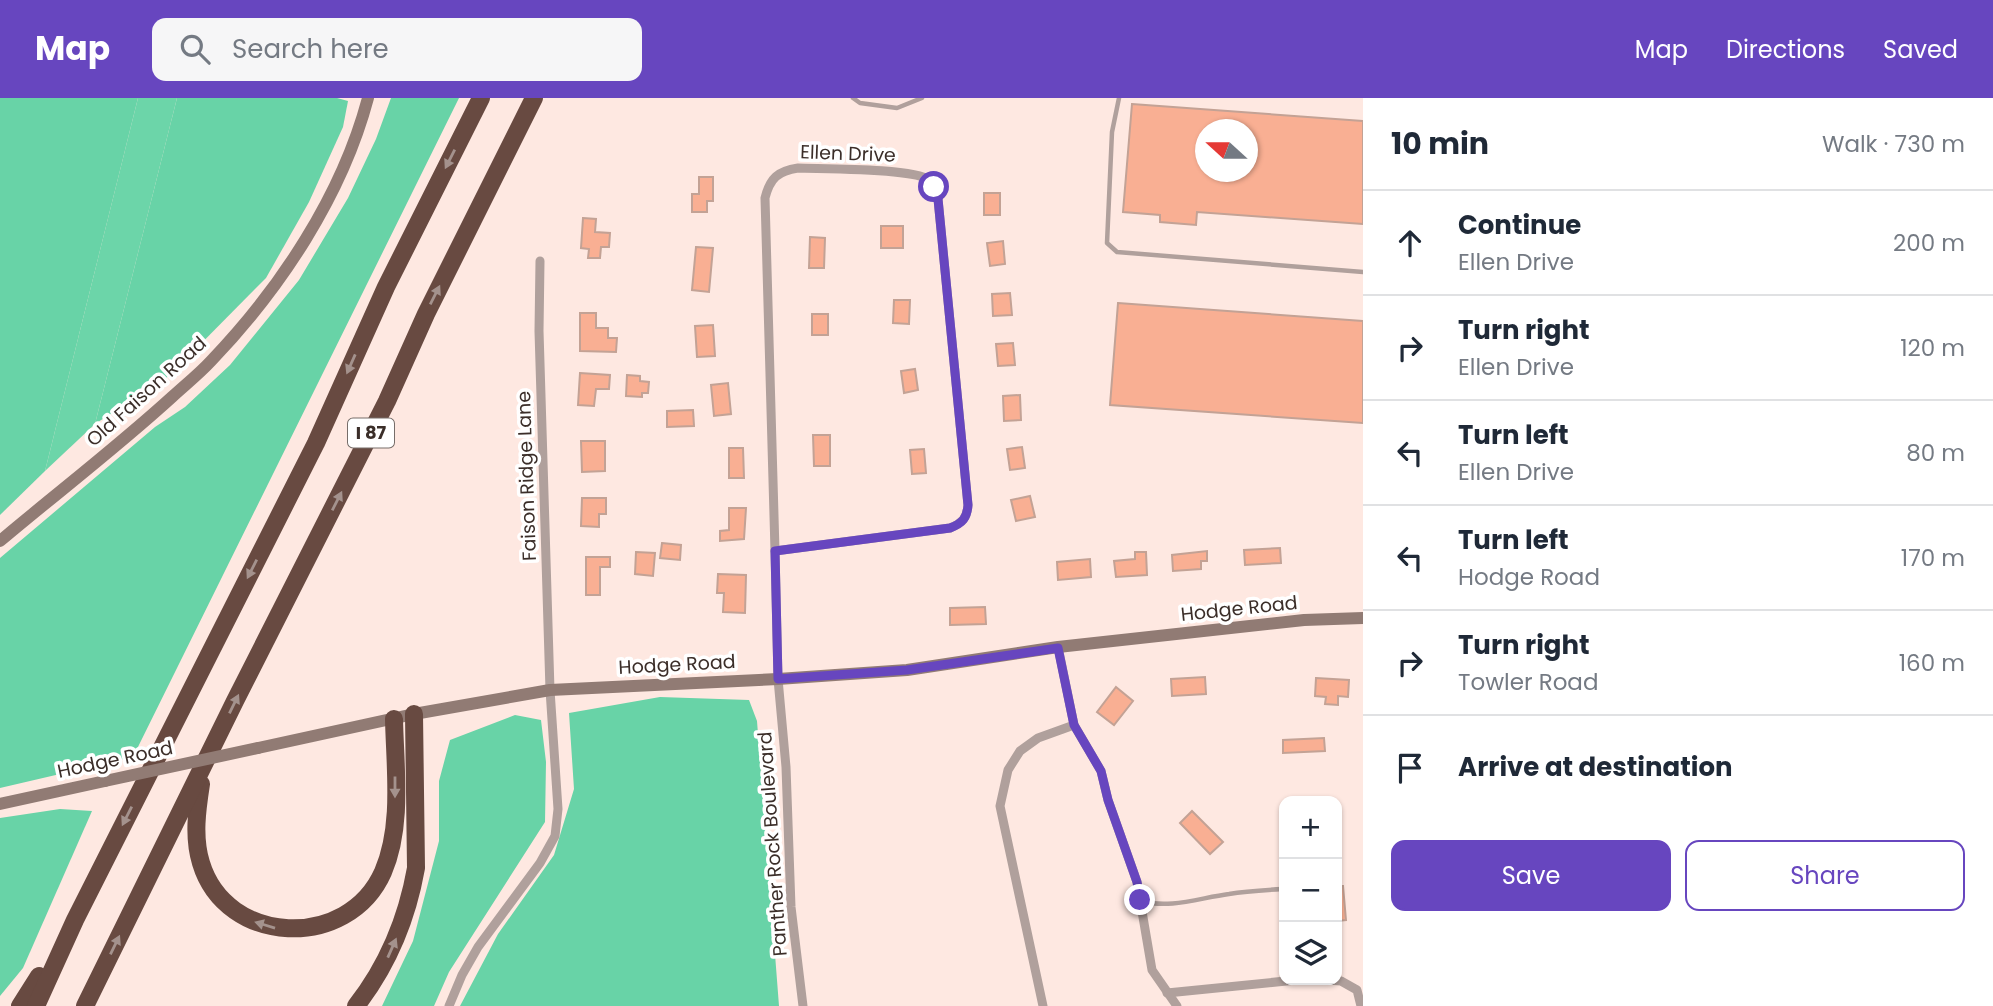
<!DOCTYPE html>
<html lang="en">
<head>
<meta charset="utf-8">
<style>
  body { margin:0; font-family:Poppins,sans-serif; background:#f6f6f7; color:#1f2937 }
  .controls { position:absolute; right:21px; bottom:21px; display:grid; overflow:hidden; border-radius:14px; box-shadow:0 2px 5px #0004 }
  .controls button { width:63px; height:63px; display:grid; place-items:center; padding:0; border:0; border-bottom:2px solid #e0e1e3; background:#fff; color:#1f2937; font:35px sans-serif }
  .compass { position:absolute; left:1195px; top:21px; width:63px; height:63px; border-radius:50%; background:#fff; box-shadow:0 2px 5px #0004; rotate:291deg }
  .stop { position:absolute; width:21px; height:21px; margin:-16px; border:5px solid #6746bf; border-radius:50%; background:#fff }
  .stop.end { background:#6746bf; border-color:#fff; box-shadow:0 2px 7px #0008 }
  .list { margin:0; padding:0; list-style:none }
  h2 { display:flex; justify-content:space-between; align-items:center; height:91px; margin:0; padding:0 28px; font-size:30px }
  h2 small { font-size:23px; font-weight:400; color:#747a83 }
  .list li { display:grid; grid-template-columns:46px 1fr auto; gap:21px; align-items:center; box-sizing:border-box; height:105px; padding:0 28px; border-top:2px solid #e0e1e3 }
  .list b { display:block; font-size:26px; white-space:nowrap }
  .list p { margin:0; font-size:23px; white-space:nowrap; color:#747a83 }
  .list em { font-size:23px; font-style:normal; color:#747a83 }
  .actions { display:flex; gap:14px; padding:21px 28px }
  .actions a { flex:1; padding:16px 0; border:2px solid #6746bf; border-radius:14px; text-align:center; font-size:24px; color:#6746bf }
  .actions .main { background:#6746bf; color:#fff }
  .icon { flex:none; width:38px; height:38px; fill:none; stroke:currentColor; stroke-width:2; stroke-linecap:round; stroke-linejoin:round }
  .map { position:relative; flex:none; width:1363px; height:908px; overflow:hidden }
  header { display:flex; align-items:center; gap:42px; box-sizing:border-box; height:98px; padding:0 35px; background:#6746bf; color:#fff }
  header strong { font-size:33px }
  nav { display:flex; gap:38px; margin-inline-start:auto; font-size:24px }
  .search { width:490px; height:63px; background:#f6f6f7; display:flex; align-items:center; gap:18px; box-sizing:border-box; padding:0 24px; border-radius:14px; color:#747a83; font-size:26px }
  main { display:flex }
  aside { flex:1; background:#fff }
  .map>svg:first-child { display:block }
</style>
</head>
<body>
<header>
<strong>Map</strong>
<div class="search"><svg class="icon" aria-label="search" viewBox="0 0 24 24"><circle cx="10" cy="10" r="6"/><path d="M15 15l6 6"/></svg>Search here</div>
<nav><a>Map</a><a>Directions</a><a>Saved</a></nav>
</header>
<main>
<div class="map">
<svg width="1363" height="908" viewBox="0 0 1363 908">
  <rect width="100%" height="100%" fill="#fee8e1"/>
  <path fill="#6cd5a9" d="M138 0H177L95 326 45 373Z"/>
  <g fill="#68d3a7">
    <path d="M0 0H138L45 373 0 417Z"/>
    <path d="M177 0H337L348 3 343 29 309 104 266 180 169 278 95 326Z"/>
    <path d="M391 0H459L133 659 0 690V460L155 329 185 309 230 267 299 182 348 100 376 41Z"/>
    <path d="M660 599 749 602 757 623 779 908H460L498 836 554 757 574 691 569 615Z"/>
    <path d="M515 617 541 622 546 664 545 724 449 874 434 908H382L413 843 439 743V683L450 642Z"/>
    <path d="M60 711 92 713 23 870 0 898V720Z"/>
  </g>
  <g fill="#f9af93" stroke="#c3a295" stroke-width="2" fill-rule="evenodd">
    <path d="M1132 6 1363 23V126L1197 114 1196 127 1160 124V117L1123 114ZM1206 32H1248V74H1206Z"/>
    <path d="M699 79H713V103H707V114H692V96H699Z"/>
    <rect x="984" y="95" width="16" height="22"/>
    <path d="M583 120 596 121 595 134 610 135 609 149H601L600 160H588L589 151 581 150Z"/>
    <rect x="881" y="128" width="22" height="22"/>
    <path d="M810 139 825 140 824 170H809Z"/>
    <path d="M1003 143 1005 166 990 168 987 145Z"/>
    <path d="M696 149 713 150 709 194 692 192Z"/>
    <path d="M1010 195 1012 217 993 218 992 196Z"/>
    <path d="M894 202H910L909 226 893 225Z"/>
    <path d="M1118 205 1363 223V325L1110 307Z"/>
    <path d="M580 215H596V230H608V240H617L616 254 580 253Z"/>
    <rect x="812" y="216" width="16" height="21"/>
    <path d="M713 227 715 258 697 259 695 228Z"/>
    <path d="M1013 245 1015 267 998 268 996 246Z"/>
    <path d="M915 271 918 292 904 295 901 273Z"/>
    <path d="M580 275 610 277 609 291H596L594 308 578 307Z"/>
    <path d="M627 277 640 278V283L649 284 648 295H642V299L626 298Z"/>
    <path d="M728 285 731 316 714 318 711 287Z"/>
    <path d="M1020 297 1021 322 1004 323 1003 298Z"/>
    <path d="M693 312 694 328 667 329V313Z"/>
    <path d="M813 337H830V368H814Z"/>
    <path d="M581 343H605V373L582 374Z"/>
    <path d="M1022 349 1025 370 1010 372 1007 351Z"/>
    <path d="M729 350H743L744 380H729Z"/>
    <path d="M924 351 926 375 912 376 910 352Z"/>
    <path d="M1030 398 1035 419 1016 423 1011 402Z"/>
    <path d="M582 400H606V416H599V429L581 428Z"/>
    <path d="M729 410H746L744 441 720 443V433L729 432Z"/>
    <path d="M662 445 681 447 680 462 660 460Z"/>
    <path d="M1280 450 1281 465 1245 467 1244 452Z"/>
    <path d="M1207 453V463H1201V471L1173 473 1172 457Z"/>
    <path d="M636 454 655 455 653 478 635 476Z"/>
    <path d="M1135 454H1146L1147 477 1116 479 1114 463 1135 461Z"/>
    <path d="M586 459H610V469H600V497H586Z"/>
    <path d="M1090 461 1091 479 1058 482 1057 464Z"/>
    <path d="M718 476 746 477 745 515 723 514 724 495H717Z"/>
    <path d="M985 509 986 526 950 527V510Z"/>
    <path d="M1205 579 1206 596 1172 598 1171 581Z"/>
    <path d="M1316 580 1349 582 1348 599 1338 598V607L1325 606 1326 599 1315 598Z"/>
    <path d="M1116 589 1133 603 1114 627 1097 614Z"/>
    <path d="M1324 640 1325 653 1283 655V642Z"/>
    <path d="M1192 713 1223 744 1210 756 1180 725Z"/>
    <path d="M1337 788H1343L1346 822 1337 823Z"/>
  </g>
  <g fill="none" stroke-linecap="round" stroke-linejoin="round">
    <g stroke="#b0a09c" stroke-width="4.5">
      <path d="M853 0 860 5 897 10 922 0"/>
      <path d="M1119 0 1112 34 1107 145 1117 154 1363 174"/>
      <path d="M1141 803C1170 811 1199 800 1229 796 1247 793 1266 792 1284 791"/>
    </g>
    <g stroke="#b0a09c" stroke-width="9">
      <path d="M798 70C822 71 914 70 929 82 935 86 936 94 938 101L968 407C967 420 962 425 950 430L775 453 765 100C770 80 778 73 798 70Z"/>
      <path d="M775 453 778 581 786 669 791 809 803 908"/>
      <path d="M1058 549 1074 627 1101 673 1108 702 1137 784 1152 872 1177 908"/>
      <path d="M1327 882 1341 883 1357 892 1361 908"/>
      <path d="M1167 895 1296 882"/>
      <path d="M449 908 462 877 478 849 540 765 555 738 558 711 550 592 539 233 540 163"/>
      <path d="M1043 908 1000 708 1008 672 1020 653 1038 640 1074 627"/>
    </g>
    <g stroke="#917b74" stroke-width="12">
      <path d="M0 443C57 395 116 350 172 299 185 287 199 276 211 263 280 191 342 98 368 0"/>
      <path d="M258 650 414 616 550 592 778 581 907 572 1058 549 1304 522 1363 520"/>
      <path d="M0 706 105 683"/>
    </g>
    <g stroke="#684a41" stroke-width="18">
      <path d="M201 686C197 712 193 739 201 765 226 848 348 853 383 774 403 728 395 670 394 621"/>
      <path d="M20 908 39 878"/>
      <path d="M36 908 75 822 316 345 386 189 481 0"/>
      <path d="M85 908 235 603 387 303 426 216 534 0"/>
      <path d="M356 908C388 867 407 821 416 770L414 616"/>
    </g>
    <path stroke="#917b74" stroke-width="12" d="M105 683 258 650"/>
  </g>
  <defs><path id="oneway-solid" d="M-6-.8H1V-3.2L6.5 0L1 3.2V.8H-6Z" transform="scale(1.75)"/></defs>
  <g fill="#a4928d">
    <use href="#oneway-solid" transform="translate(450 61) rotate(117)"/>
    <use href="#oneway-solid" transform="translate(435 197) rotate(-63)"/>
    <use href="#oneway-solid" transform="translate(351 266) rotate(114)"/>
    <use href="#oneway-solid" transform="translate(337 403) rotate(-63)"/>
    <use href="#oneway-solid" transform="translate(252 471) rotate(117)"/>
    <use href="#oneway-solid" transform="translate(234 606) rotate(-64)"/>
    <use href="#oneway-solid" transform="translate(395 689) rotate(90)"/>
    <use href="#oneway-solid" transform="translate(127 718) rotate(117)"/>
    <use href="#oneway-solid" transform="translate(265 827) rotate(-163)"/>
    <use href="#oneway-solid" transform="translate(115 847) rotate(-64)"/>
    <use href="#oneway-solid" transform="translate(392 850) rotate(-66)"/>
  </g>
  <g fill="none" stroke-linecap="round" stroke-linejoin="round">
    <path stroke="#6746bf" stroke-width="9" d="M934 89 938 101 968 407C967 420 963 425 950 430L775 453 778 581 907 572 1058 550 1074 627 1101 673 1108 702 1137 784 1140 802"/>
  </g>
  <g text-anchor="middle" stroke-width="7" stroke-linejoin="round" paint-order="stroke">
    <rect fill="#fff" stroke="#766d69" stroke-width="2" x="348" y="320.5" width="46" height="29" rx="5"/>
    <g font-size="18" font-weight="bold" fill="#3b2e29">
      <text x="371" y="341">I 87</text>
    </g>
    <g font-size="19" fill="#3b2e29" stroke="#fff">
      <text transform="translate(848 55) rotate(2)" y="7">Ellen Drive</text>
      <text transform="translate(146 293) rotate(-42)" y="7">Old Faison Road</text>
      <text transform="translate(526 378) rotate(-92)" y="7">Faison Ridge Lane</text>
      <text transform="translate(1239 510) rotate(-6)" y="7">Hodge Road</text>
      <text transform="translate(677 566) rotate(-3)" y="7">Hodge Road</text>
      <text transform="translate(115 661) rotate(-12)" y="7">Hodge Road</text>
      <text transform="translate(772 746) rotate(-94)" y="7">Panther Rock Boulevard</text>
    </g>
  </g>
</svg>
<div class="controls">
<button>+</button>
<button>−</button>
<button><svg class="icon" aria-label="layers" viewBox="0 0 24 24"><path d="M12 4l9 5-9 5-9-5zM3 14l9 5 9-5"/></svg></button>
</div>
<svg class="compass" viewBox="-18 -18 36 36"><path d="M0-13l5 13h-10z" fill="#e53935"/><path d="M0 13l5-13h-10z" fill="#747a83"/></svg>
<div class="stop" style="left:934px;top:89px"></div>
<div class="stop end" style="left:1140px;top:802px"></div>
</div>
<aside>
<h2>10 min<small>Walk · 730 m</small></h2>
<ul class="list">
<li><svg class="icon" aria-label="ahead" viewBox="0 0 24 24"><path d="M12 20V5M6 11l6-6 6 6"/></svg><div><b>Continue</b><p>Ellen Drive</p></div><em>200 m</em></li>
<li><svg class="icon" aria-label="right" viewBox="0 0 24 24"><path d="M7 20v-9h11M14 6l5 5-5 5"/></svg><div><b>Turn right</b><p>Ellen Drive</p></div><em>120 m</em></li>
<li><svg class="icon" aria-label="left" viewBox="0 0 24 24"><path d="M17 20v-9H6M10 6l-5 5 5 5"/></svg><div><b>Turn left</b><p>Ellen Drive</p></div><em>80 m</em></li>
<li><svg class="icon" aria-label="left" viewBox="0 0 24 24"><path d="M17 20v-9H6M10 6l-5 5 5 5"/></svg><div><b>Turn left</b><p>Hodge Road</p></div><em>170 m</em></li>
<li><svg class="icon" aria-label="right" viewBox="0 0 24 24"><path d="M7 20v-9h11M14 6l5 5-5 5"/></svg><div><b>Turn right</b><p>Towler Road</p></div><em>160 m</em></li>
<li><svg class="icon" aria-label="arrive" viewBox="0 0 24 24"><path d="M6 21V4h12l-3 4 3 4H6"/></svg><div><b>Arrive at destination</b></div></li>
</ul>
<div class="actions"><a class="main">Save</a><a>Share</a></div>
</aside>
</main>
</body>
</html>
